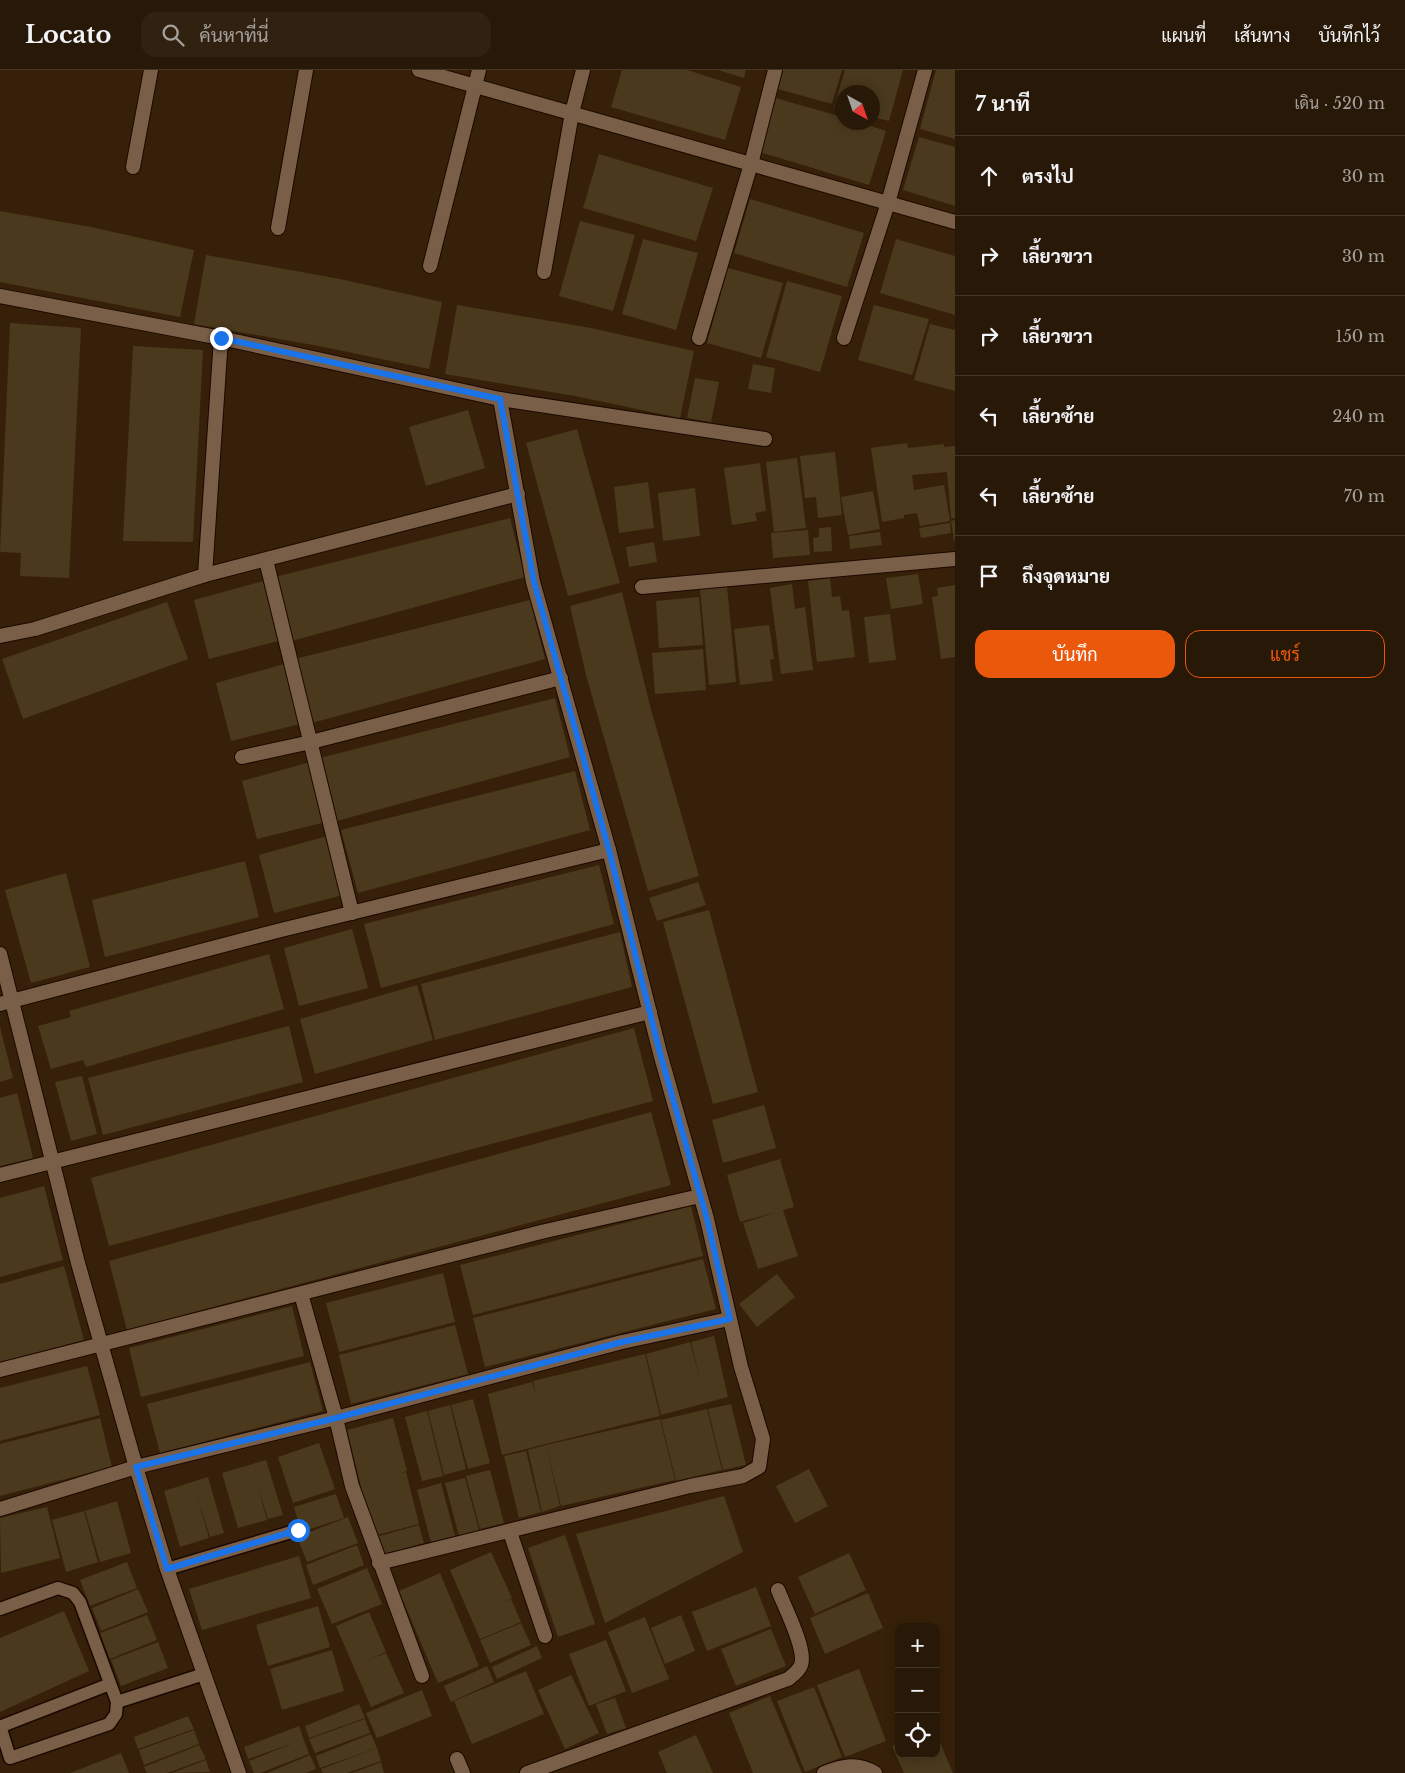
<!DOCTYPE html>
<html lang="th">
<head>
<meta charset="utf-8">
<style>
  body { margin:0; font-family:"Libre Baskerville",Sarabun,serif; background:#302111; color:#f1f3f6 }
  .controls { position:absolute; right:15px; bottom:15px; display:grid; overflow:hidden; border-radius:10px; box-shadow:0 2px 12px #0003 }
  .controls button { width:45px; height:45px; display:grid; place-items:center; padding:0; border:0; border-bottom:1px solid #443728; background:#281807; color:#f1f3f6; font:25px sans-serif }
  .compass { position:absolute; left:835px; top:15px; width:45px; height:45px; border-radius:50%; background:#281807; box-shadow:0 2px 12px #0003; rotate:140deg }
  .stop { position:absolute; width:15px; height:15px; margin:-11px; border:4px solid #1a73e8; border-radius:50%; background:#fff }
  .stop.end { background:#1a73e8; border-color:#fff; box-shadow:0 1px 5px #0008 }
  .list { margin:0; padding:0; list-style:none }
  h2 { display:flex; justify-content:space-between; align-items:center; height:65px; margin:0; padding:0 20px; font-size:21px }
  h2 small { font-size:16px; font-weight:400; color:#a5a09b }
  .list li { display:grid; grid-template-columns:32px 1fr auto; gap:15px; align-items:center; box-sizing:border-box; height:80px; padding:0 20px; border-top:1px solid #443728 }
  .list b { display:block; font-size:19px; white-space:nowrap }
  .list em { font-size:16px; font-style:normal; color:#a5a09b }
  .actions { display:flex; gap:10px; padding:15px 20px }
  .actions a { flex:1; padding:11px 0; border:1px solid #ea580c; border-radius:15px; text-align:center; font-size:18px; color:#ea580c }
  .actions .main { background:#ea580c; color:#fff }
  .icon { flex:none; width:28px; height:28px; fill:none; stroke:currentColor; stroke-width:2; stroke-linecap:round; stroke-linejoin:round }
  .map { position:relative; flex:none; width:955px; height:1703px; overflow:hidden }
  header { display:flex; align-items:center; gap:30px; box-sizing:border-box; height:70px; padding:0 25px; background:#281807; border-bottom:1px solid #443728 }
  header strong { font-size:24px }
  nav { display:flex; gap:28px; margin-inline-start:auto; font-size:18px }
  .search { width:350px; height:45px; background:#302111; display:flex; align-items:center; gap:12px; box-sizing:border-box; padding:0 18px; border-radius:15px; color:#a5a09b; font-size:19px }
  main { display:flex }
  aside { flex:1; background:#281807 }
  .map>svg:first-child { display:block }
</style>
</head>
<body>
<header>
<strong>Locato</strong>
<div class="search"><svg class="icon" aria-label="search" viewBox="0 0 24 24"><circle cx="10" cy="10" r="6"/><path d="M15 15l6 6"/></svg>ค้นหาที่นี่</div>
<nav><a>แผนที่</a><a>เส้นทาง</a><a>บันทึกไว้</a></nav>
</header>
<main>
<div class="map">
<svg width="955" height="1703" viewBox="0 0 955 1703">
  <rect width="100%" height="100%" fill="#362009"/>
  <g fill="#4a391d">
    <path d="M622 0H687L741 17 725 70 611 37Z"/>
    <path d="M718 0H746L744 8Z"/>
    <path d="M783 0H842L832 34 778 19Z"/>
    <path d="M845 0H903L889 51 872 47V22H842V39L834 36Z"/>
    <path d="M936 0H955V69L920 59Z"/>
    <path d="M772 27 842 47V52H859L886 61 869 115 756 81Z"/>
    <path d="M919 67 955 77V136L903 120Z"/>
    <path d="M599 84 713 118 696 171 583 138Z"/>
    <path d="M750 129 864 163 847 217 734 183Z"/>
    <path d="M0 141 91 157 194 180 180 247 0 212Z"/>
    <path d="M580 151 635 165 613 241 559 226Z"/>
    <path d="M643 169 698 183 676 260 622 244Z"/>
    <path d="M896 169 955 186V245L880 223Z"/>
    <path d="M206 185 340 209 442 232 429 299 324 277 194 254Z"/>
    <path d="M728 198 783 213 761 288 707 273Z"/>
    <path d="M787 211 842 226 820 302 766 287Z"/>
    <path d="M457 235 591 258 694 281 680 348 575 326 445 304Z"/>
    <path d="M874 235 929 249 912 305 858 290Z"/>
    <path d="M10 253 81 258 69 508 20 506 21 483 0 482Z"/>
    <path d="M930 254 955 260V321L914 310Z"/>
    <path d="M133 276 203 280 193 472 123 471Z"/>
    <path d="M753 294 775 298 771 323 748 319Z"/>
    <path d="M695 308 719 312 711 352 687 348Z"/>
    <path d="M468 340 485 398 426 416 409 357Z"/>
    <path d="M577 359 620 513 568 526 526 373Z"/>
    <path d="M907 373 908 378 944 374V377L955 376V448H951L947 402 912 405 914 420 944 415 950 451 920 456 917 443 904 445V448L882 452 871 378Z"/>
    <path d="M835 382 842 445 818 448 816 427 805 428 800 386Z"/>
    <path d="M797 388 806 458 774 462 766 392Z"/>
    <path d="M760 393 766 441 755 443 757 451 732 455 724 398Z"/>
    <path d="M648 412 654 458 619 463 614 417Z"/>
    <path d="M695 418 700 466 663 471 658 423Z"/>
    <path d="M873 421 880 459 848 465 841 427Z"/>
    <path d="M510 448 525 507 292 571 275 507Z"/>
    <path d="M955 450V471H954L951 451Z"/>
    <path d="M950 453 951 463 921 468 919 458Z"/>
    <path d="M831 457 832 481 814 482 813 468 819 467V458Z"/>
    <path d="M808 460 810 485 773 488 771 463Z"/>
    <path d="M880 462 882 475 850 479 849 466Z"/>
    <path d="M654 472 657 492 629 497 626 477Z"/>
    <path d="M918 504 923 534 891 539 886 508Z"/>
    <path d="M830 508 832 527 840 526 842 541 849 540 855 587 817 592 808 511Z"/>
    <path d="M263 511 278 571 209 589 194 530Z"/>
    <path d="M792 514 795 539 805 537 813 600 781 604 770 518Z"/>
    <path d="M955 515V587L941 589 932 527 938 526 937 518Z"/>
    <path d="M727 516 736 612 709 615 700 519Z"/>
    <path d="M622 522 650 636 699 806 648 821 586 605 570 536Z"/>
    <path d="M699 527 703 575 659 578 656 531Z"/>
    <path d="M530 530 545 589 312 653 295 589Z"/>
    <path d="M167 532 188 589 23 649 2 589Z"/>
    <path d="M890 544 896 590 869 593 864 547Z"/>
    <path d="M769 555 774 589 770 590 773 611 740 615 734 559Z"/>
    <path d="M703 579 706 620 655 624 652 583Z"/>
    <path d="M284 594 300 654 231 671 216 613Z"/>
    <path d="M555 628 570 687 337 751 320 688Z"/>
    <path d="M310 692 326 752 257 769 242 711Z"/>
    <path d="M575 701 590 760 358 823 341 760Z"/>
    <path d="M327 766 343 825 274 843 259 785Z"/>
    <path d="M245 791 259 847 105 887 92 830Z"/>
    <path d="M599 795 614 854 381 918 364 854Z"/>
    <path d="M66 803 90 897 31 913 5 820Z"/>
    <path d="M698 812 706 835 657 851 649 828Z"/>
    <path d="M709 840 758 1022 713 1034 663 852Z"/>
    <path d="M352 859 368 918 299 936 284 878Z"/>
    <path d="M620 862 632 917 435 970 421 914Z"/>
    <path d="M269 884 284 939 86 997 83 990 51 999 38 956 71 947 69 941Z"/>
    <path d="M417 915 433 970 315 1004 300 949Z"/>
    <path d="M289 956 303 1012 103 1065 88 1008Z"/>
    <path d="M0 957 13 1008 0 1012Z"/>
    <path d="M634 958 653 1031 109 1176 91 1108Z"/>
    <path d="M82 1006 97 1064 71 1071 55 1012Z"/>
    <path d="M17 1023 33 1088 0 1096V1028Z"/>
    <path d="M764 1035 776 1078 723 1093 712 1050Z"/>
    <path d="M651 1042 671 1115 127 1260 109 1191Z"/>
    <path d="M780 1089 794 1137 783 1140 798 1186 758 1199 743 1153 777 1142 740 1152 727 1105Z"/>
    <path d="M44 1116 63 1190 0 1207V1128Z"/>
    <path d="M691 1136 703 1186 473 1245 460 1195Z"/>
    <path d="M703 1189 716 1239 485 1297 473 1248Z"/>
    <path d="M64 1196 84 1270 0 1292V1214Z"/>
    <path d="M443 1203 455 1252 339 1282 326 1233Z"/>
    <path d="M777 1204 795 1227 757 1257 739 1234Z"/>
    <path d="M292 1236 304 1286 141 1327 129 1278Z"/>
    <path d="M455 1255 468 1304 351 1334 339 1285Z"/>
    <path d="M714 1266 728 1327 661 1345 646 1284 690 1272 701 1312 691 1272Z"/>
    <path d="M645 1284 660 1346 638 1351 635 1342 638 1351 502 1385 488 1324 532 1312 536 1324 533 1311Z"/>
    <path d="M310 1292 323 1341 160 1383 147 1334Z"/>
    <path d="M87 1296 100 1345 0 1371V1318Z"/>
    <path d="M473 1329 490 1393 468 1399 451 1335Z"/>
    <path d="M731 1334 746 1395 723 1400 708 1339Z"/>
    <path d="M450 1335 466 1399 444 1405 428 1341Z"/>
    <path d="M707 1339 722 1400 676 1411 661 1350Z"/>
    <path d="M427 1341 443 1406 422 1411 405 1347Z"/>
    <path d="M100 1348 112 1397 0 1426V1374Z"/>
    <path d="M393 1348 407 1401 400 1403 406 1402 419 1454 373 1466 347 1360Z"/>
    <path d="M660 1349 675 1410 561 1436 546 1375Z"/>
    <path d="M319 1373 335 1419 293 1433 278 1387Z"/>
    <path d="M546 1375 560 1436 542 1442 528 1380Z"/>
    <path d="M526 1381 541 1442 519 1448 504 1386Z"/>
    <path d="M266 1390 283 1445 268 1449 257 1414 267 1450 238 1458 222 1403Z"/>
    <path d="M809 1399 828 1436 795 1453 776 1416Z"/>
    <path d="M490 1400 504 1453 480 1459 466 1406Z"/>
    <path d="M208 1407 224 1463 210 1467 197 1426 209 1468 180 1477 164 1421Z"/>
    <path d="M465 1408 479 1460 459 1466 445 1413Z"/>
    <path d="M441 1413 455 1466 431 1472 417 1420Z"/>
    <path d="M336 1424 344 1448 301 1462 294 1437Z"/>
    <path d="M724 1426 743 1482 605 1553 576 1464Z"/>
    <path d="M117 1431 131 1483 100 1492 85 1441Z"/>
    <path d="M47 1437 60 1488 1 1503 0 1448Z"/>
    <path d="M84 1441 98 1492 66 1502 52 1450Z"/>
    <path d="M348 1447 358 1473 307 1492 297 1467Z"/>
    <path d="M419 1455 424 1473 380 1485 376 1467Z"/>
    <path d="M565 1465 595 1554 558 1567 528 1478Z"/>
    <path d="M357 1475 364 1495 313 1515 306 1495Z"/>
    <path d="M491 1482 512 1528 502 1532 511 1529 521 1552 480 1569 450 1500Z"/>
    <path d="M849 1483 866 1520 815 1544 798 1507Z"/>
    <path d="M299 1486 311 1528 202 1560 189 1519Z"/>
    <path d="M127 1492 137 1518 90 1536 80 1510Z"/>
    <path d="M367 1498 382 1534 332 1554 317 1519Z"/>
    <path d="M440 1503 479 1596 438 1613 399 1521Z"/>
    <path d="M756 1517 771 1556 707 1581 692 1542Z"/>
    <path d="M138 1519 148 1542 101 1561 92 1538Z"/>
    <path d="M868 1523 883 1558 825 1584 810 1548Z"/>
    <path d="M318 1536 330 1577 268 1596 256 1555Z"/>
    <path d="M64 1541 89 1601 0 1642V1568Z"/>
    <path d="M369 1542 386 1582 368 1590 386 1583 404 1623 371 1637 336 1556Z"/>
    <path d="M147 1545 157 1570 110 1589 100 1563Z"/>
    <path d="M681 1545 695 1581 665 1594 651 1558Z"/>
    <path d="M645 1547 669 1609 632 1623 608 1562Z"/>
    <path d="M521 1553 531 1575 490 1593 480 1570Z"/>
    <path d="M771 1559 786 1596 736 1616 721 1579Z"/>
    <path d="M606 1570 626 1621 589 1636 569 1584Z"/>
    <path d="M158 1572 168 1598 121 1616 111 1590Z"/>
    <path d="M537 1576 542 1588 497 1609 492 1597Z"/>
    <path d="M332 1580 344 1621 282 1640 270 1599Z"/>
    <path d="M487 1596 494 1612 451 1632 444 1616Z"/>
    <path d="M859 1599 886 1671 845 1687 817 1615Z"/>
    <path d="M526 1601 544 1644 472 1674 454 1631Z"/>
    <path d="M571 1605 599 1663 565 1679 538 1620Z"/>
    <path d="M814 1617 842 1687 805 1702 777 1631Z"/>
    <path d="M422 1620 432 1646 377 1668 366 1643Z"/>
    <path d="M770 1626 802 1703H753L729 1643Z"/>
    <path d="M615 1628 626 1658 607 1664 596 1634Z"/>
    <path d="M359 1634 365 1648 309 1668 305 1656Z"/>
    <path d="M188 1646 194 1659 138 1679 134 1667Z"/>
    <path d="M365 1649 370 1663 315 1683 309 1669Z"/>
    <path d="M299 1656 309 1684 260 1703H254L249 1691 296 1672 248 1689 244 1677Z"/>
    <path d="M194 1660 199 1674 144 1695 139 1680Z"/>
    <path d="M936 1663 953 1703H904L892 1676 899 1673V1684H936Z"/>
    <path d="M371 1664 377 1678 320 1698 316 1686Z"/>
    <path d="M696 1665 713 1703H667L658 1682Z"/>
    <path d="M199 1675 206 1689 167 1703H147L144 1697Z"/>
    <path d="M377 1678 381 1691 347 1703H323L321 1699Z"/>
    <path d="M121 1683 129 1703H70Z"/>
    <path d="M310 1685 316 1699 306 1703H267Z"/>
    <path d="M206 1690 210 1702 172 1703Z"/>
    <path d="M381 1692 384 1703H352Z"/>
  </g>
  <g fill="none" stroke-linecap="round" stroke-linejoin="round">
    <defs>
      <g id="service">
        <path d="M167 1499 298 1460"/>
        <path d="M0 1539 58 1518 73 1523 80 1532 117 1632 116 1644 109 1654 10 1688 1 1659 2 1656 110 1614"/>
        <path d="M117 1632 204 1604"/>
      </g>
      <g id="minor">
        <path d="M419 0 955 152"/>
        <path d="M133 97 151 0"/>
        <path d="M278 158 306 0"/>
        <path d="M430 196 479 0"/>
        <path d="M544 202 572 43 583 0"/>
        <path d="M0 226 221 268 500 329 765 369"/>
        <path d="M699 268 751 94 775 0"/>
        <path d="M844 268 888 133 925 0"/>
        <path d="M266 490 352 843"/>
        <path d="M205 505 221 268"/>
        <path d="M642 517 955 489"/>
        <path d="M0 566 35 559 205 505 518 424"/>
        <path d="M242 687 311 672 561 608"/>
        <path d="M0 884 78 1193 136 1397 167 1499 239 1703"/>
        <path d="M0 934 281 860 609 780"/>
        <path d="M0 1105 650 942"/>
        <path d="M301 1224 336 1348 352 1416 422 1606"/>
        <path d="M0 1300 541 1162 700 1126"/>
        <path d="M0 1439 136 1397 336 1348 622 1272 729 1249"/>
        <path d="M510 1462 545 1566"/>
        <path d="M379 1493 690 1416 743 1406 759 1397 763 1369 741 1297 707 1149 660 983 609 780 533 512 500 329"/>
        <path d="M457 1689 463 1703"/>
        <path d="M527 1703 788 1609C793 1605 799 1601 801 1595 807 1580 784 1536 778 1520"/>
        <path d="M824 1703C843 1696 857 1692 875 1703"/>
      </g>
    </defs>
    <use href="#service" stroke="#1c0800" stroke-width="15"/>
    <use href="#minor" stroke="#1c0800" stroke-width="16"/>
    <use href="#service" stroke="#795f47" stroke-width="12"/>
    <use href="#minor" stroke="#795f47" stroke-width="14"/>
  </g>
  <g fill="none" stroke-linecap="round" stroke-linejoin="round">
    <path stroke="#1a73e8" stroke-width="6" d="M221 268 500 329 534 512 609 780 660 983 707 1149 730 1249 622 1272 336 1348 136 1397 167 1499 298 1460"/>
  </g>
</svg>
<div class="controls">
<button>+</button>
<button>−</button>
<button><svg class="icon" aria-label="locate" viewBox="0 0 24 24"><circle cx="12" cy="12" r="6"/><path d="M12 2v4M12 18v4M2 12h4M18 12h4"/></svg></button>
</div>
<svg class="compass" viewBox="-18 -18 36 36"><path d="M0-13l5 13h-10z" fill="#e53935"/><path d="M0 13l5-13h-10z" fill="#a5a09b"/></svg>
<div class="stop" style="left:298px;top:1460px"></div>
<div class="stop end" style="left:221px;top:268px"></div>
</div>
<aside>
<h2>7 นาที<small>เดิน · 520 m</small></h2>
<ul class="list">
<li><svg class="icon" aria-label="ahead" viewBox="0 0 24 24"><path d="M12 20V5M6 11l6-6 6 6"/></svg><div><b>ตรงไป</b></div><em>30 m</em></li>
<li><svg class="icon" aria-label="right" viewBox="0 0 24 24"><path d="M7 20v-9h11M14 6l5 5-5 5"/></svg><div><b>เลี้ยวขวา</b></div><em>30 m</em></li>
<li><svg class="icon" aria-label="right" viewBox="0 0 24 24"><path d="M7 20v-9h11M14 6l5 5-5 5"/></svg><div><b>เลี้ยวขวา</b></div><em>150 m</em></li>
<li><svg class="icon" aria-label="left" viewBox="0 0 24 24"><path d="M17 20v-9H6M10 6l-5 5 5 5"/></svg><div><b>เลี้ยวซ้าย</b></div><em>240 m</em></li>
<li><svg class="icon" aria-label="left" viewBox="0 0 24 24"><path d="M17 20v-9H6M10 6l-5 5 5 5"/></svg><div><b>เลี้ยวซ้าย</b></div><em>70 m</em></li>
<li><svg class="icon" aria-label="arrive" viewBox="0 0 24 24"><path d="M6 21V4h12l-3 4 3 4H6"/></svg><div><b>ถึงจุดหมาย</b></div></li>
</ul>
<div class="actions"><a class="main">บันทึก</a><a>แชร์</a></div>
</aside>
</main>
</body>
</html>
